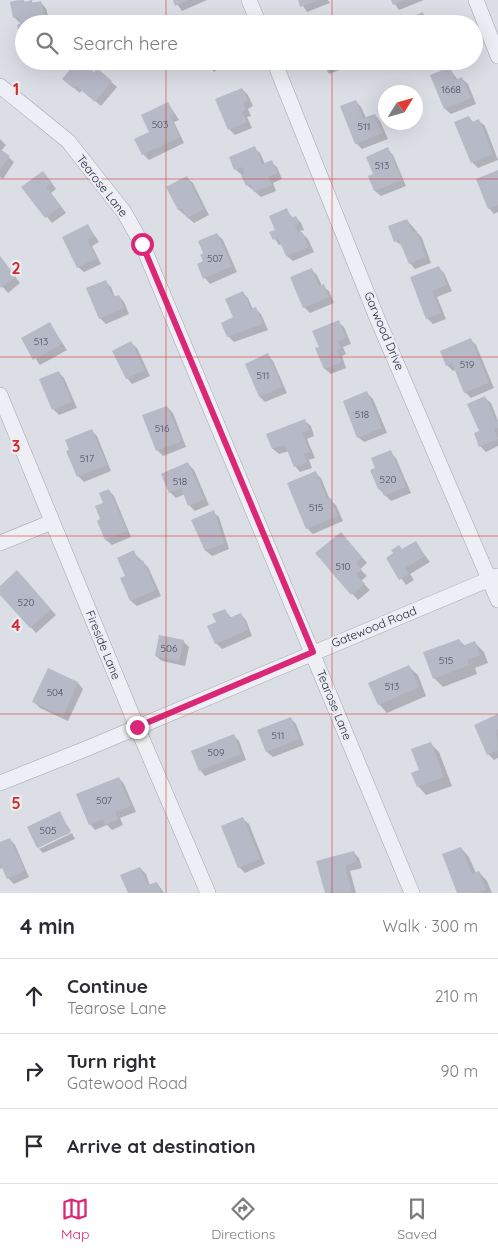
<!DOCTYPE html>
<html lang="en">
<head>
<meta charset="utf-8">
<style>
  body { margin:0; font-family:Quicksand,sans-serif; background:#f7f7f7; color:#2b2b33 }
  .compass { position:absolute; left:378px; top:85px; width:45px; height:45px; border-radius:50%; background:#fff; box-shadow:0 5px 20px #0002; rotate:53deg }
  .stop { position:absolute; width:15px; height:15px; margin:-11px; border:4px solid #db2777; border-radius:50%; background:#fff }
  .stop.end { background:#db2777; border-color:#fff; box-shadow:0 1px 5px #0008 }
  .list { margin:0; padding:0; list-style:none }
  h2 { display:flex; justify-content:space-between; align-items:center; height:65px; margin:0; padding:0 20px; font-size:21px }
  h2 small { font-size:16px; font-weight:400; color:#7c7c81 }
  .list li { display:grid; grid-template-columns:32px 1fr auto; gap:15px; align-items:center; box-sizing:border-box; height:75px; padding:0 20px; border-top:1px solid #e1e1e2 }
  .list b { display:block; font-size:19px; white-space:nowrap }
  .list p { margin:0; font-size:16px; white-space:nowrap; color:#7c7c81 }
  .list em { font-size:16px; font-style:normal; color:#7c7c81 }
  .icon { flex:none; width:28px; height:28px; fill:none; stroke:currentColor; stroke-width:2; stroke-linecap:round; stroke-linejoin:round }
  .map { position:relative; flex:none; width:498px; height:893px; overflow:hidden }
  .search { position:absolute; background:#fff; box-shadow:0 5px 20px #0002; left:15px; right:15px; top:15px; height:55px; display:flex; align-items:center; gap:12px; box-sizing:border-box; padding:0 18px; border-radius:28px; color:#7c7c81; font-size:19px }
  .sheet { height:290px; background:#fff }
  nav { display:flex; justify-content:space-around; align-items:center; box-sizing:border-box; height:70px; border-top:1px solid #e1e1e2; background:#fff; font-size:14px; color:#7c7c81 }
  nav a { display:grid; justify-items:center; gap:2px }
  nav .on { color:#db2777 }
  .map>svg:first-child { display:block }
</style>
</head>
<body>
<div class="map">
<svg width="498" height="893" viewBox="0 0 498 893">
  <rect width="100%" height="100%" fill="#dcdee6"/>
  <g fill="#0003">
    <path d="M23 0 26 3 40 2 46 8 50 24H24V47L19 26 22 25 15 18 11 3Z"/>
    <path d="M174 0H207L182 11Z"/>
    <path d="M299 0H328L330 3 307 12Z"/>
    <path d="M392 0H424L399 10Z"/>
    <path d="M205 61H227V63L214 72Z"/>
    <path d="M321 61H349L350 66 329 74Z"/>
    <path d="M449 68 458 80 462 79 468 84 476 104 451 114 445 109Z"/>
    <path d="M97 70 117 87 101 106 82 90 80 93 69 84 77 73 94 74Z"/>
    <path d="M242 89 248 95 253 106 248 109 251 116 247 117 252 128 235 135 229 129Z"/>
    <path d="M356 101 361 107 366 118 375 115 380 121 388 139 362 149 356 143Z"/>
    <path d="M168 103 179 120 174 122 184 143 149 160 143 154 151 132Z"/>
    <path d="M468 117 474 123 479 121 485 126 498 160 478 168 472 162Z"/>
    <path d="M0 139 6 145 1 151 14 162 3 179 0 177Z"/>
    <path d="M254 148 260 153 265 164 271 162 277 167 282 179 273 183 276 191 261 197 247 185 242 175 235 169Z"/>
    <path d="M388 149 393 155 406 186 381 196 375 191 369 177 374 174Z"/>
    <path d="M498 172V212L494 214 489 208Z"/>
    <path d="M48 178 56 189 51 193 66 213 52 223 23 187Z"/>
    <path d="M187 178 193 183 209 215 194 223 179 210 168 188Z"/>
    <path d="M286 210 293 218 296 217 301 223 304 230 300 231 308 239 314 252 293 261 287 256 282 244 279 245 271 233 277 230Z"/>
    <path d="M407 220 422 238 431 263 415 269 410 263 403 246 395 241Z"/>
    <path d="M88 226 99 242 92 246 101 264 84 272 78 267Z"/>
    <path d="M217 234 223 240 237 272 210 284 205 278 204 262Z"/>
    <path d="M0 257 20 283 8 293 0 284Z"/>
    <path d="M439 268 444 273 452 291 437 297 446 319 433 324 427 318 412 278Z"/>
    <path d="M311 269 317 275 322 286 329 291 334 303 310 313 304 307Z"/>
    <path d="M105 281 111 287 115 297 119 296 124 302 129 314 106 324 100 318Z"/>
    <path d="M242 292 248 298 253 310 256 309 261 314 268 330 234 342 228 336Z"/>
    <path d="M338 322 344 327 351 344 343 347 346 354 342 356 346 368 331 374 325 369 320 347Z"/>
    <path d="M50 324 67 350 40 365 22 339Z"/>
    <path d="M471 340 476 345 494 388 471 398 465 392 456 369 453 371 447 365Z"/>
    <path d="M131 343 137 348 150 376 132 384 127 378Z"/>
    <path d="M268 355 273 361 287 393 265 402 260 397 246 364Z"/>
    <path d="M58 372 64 378 77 408 59 415 53 409Z"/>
    <path d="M367 393 373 399 387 433 364 442 358 437Z"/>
    <path d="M485 398 491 403 498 421V446L486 452 480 446Z"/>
    <path d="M167 407 173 413 186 447 163 456 157 450Z"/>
    <path d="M305 421 311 426 314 436 307 439 315 458 309 460 312 468 300 472 295 466 289 451 279 454 273 449 268 435Z"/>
    <path d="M92 431 97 436 111 471 84 482 78 476 71 451Z"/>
    <path d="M390 452 396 458 411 493 391 501 379 489 372 471 377 469Z"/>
    <path d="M188 464 194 470 209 505 195 511 189 505 185 494 176 498 170 492Z"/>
    <path d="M315 473 321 478 330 500 336 505 343 521 313 534 307 528Z"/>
    <path d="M108 490 114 496 131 537 112 545 106 540 102 520Z"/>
    <path d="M213 512 219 517 229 549 212 556 206 551 193 521Z"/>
    <path d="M346 539 367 563 360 569 367 576 361 581 370 590 358 600 317 553Z"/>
    <path d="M415 542 430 562 410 574 414 580 406 585 387 558Z"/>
    <path d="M133 552 148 567 161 596 137 606 131 601 122 579 126 576Z"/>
    <path d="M23 578 56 615 36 633 0 593V587Z"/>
    <path d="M225 610 231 618 240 614 246 620 252 636 222 649 216 643 218 623Z"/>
    <path d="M459 640 465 646 475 643 484 652 488 663 475 668 477 674 443 687 434 678Z"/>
    <path d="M183 641 189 647 185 666 162 661 156 656Z"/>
    <path d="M409 667 418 675 426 696 387 713 379 704Z"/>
    <path d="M78 683 83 689 68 721 40 708 34 702Z"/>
    <path d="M498 716V758L494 760 488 754Z"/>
    <path d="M290 718 296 724 304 745 273 757 267 752 259 731Z"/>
    <path d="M233 735 239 741 246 760 205 776 200 770Z"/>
    <path d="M430 743 439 752 452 786 426 795 418 786Z"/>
    <path d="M119 778 124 784 136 812 120 818 123 825 112 830 107 825 95 830 90 824Z"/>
    <path d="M59 813 71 831 38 848 28 827Z"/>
    <path d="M243 819 249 824 265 864 245 873 239 867Z"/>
    <path d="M72 833 75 839 43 853 39 849Z"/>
    <path d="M10 839 15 845 29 877 14 884 8 878 3 867 0 869V843Z"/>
    <path d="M461 848 469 857 476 873 479 872 487 881 492 893H458Z"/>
    <path d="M353 852 359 858 362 868 350 871 356 893H326L317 862Z"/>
    <path d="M140 868 146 874 150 886 157 883 164 893H129Z"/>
  </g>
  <g fill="#b6b9c6">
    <path d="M19 0 24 2 32 0V3L41 1 46 24H24L23 49 17 25 20 24 19 17 13 18 10 2Z"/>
    <path d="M173 0H188L175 6Z"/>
    <path d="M298 0H318L300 7Z"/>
    <path d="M391 0H405L393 5Z"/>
    <path d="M423 12 426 20 435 16 438 24H395Z"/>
    <path d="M204 61H215L207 67Z"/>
    <path d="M320 61H342L322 69Z"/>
    <path d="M83 63 94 72 97 68 112 81 95 102 76 86 73 88 62 79 72 67 77 71Z"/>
    <path d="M450 67 455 80 462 77 471 98 444 109 430 75Z"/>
    <path d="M242 88 248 101 243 103 246 110 242 112 247 122 228 130 215 99Z"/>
    <path d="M356 100 363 118 375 114 383 133 355 144 340 106Z"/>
    <path d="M168 102 174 114 170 116 180 137 142 155 134 139 149 132 141 115Z"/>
    <path d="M469 116 472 122 479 119 493 154 471 163 454 122Z"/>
    <path d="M255 146 262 164 272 160 277 173 268 177 272 185 254 192 250 184 246 186 241 175 245 174 242 167 234 170 229 157Z"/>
    <path d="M388 147 402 180 374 191 368 176 373 174 366 157Z"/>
    <path d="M0 149 10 156 0 169Z"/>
    <path d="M498 170V205L488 209 476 179Z"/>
    <path d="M43 171 52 183 46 187 61 206 45 218 21 187Z"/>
    <path d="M187 176 204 209 187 218 182 208 178 210 166 187Z"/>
    <path d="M287 208 291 218 296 216 299 224 295 225 298 233 302 232 309 247 286 256 278 238 273 240 269 232 275 230 269 216Z"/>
    <path d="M407 219 413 233 416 231 426 257 409 264 399 240 394 242 388 226Z"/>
    <path d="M88 224 94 236 87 240 97 258 77 268 62 237Z"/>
    <path d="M217 233 232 266 203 279 197 264 203 261 200 255 203 253 198 241Z"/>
    <path d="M0 256 16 277 1 288 0 286Z"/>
    <path d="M439 266 447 285 432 291 441 313 426 319 410 277Z"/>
    <path d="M312 268 319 286 324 284 329 297 303 308 290 277Z"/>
    <path d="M106 280 113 297 119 295 124 308 99 319 86 288Z"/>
    <path d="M243 291 251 309 256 307 263 324 227 337 221 323 233 317 225 299Z"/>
    <path d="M339 320 346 338 338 342 341 348 337 350 342 362 324 369 315 348 319 347 312 331Z"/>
    <path d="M50 322 62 344 33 360 21 338Z"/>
    <path d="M471 338 489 383 464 393 452 363 446 366 440 351Z"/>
    <path d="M131 341 145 370 126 379 112 351Z"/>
    <path d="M268 353 282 387 259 397 245 364Z"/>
    <path d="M59 371 72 402 52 410 39 379Z"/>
    <path d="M367 391 382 428 357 438 343 401Z"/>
    <path d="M485 396 496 421H498V428L494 429 498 439 479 447 474 433 479 431 467 404Z"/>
    <path d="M167 406 182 441 156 451 142 415Z"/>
    <path d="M305 419 309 430 302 433 310 452 304 454 307 462 294 467 285 445 272 449 266 434Z"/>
    <path d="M92 429 107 465 77 477 66 451 69 450 65 440Z"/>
    <path d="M391 450 406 487 384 496 381 488 378 489 370 470 375 468 371 458Z"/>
    <path d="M188 462 204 499 188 506 181 488 169 493 161 474Z"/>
    <path d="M316 471 327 499 331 498 338 516 306 529 287 483Z"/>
    <path d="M109 489 127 531 105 540 97 521 100 519 95 506 103 503 99 493Z"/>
    <path d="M214 510 224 543 205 551 191 520Z"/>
    <path d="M341 532 362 557 356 563 362 570 356 574 365 584 351 595 315 553Z"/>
    <path d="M416 541 425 556 405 568 409 574 399 580 386 558 393 553 391 550 399 545 402 549Z"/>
    <path d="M134 550 139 562 143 560 156 590 130 601 120 578 125 576 117 558Z"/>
    <path d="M17 570 51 609 30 628 0 595V586Z"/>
    <path d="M225 609 229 618 241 613 248 630 215 644 207 626 216 622 212 614Z"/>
    <path d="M159 635 184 640 179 661 155 656Z"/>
    <path d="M459 639 462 646 475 641 480 655 467 660 469 665 433 679 423 652Z"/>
    <path d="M409 665 419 687 378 705 368 683Z"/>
    <path d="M48 668 78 682 63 716 32 702Z"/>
    <path d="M498 714V729L496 730 498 750 487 755 474 725Z"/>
    <path d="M291 717 299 739 266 752 257 730Z"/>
    <path d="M234 734 241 754 199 771 191 751Z"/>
    <path d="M431 742 444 777 417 787 411 773 419 770 411 749Z"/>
    <path d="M119 777 131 806 115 812 118 819 105 825 103 819 89 825 76 794Z"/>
    <path d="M60 811 70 833 37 848 27 827Z"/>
    <path d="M243 817 260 859 238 868 221 826Z"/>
    <path d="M10 838 25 871 7 879 0 863V842Z"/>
    <path d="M461 847 472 874 479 871 486 890 478 893H457L442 854Z"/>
    <path d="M354 851 357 862 345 865 352 892 325 893 316 861Z"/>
    <path d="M140 867 148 885 157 882 161 893H128L120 875Z"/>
  </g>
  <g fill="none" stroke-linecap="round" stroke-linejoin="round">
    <defs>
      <g id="minor">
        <path d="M249 0 259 24"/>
        <path d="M476 0 498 56"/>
        <path d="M274 61 377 318 498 600"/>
        <path d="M0 86 68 141 124 212 142 244 412 893"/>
        <path d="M0 395 137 727 208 893"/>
        <path d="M0 543 52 522"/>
        <path d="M0 783 88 748 497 576"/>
      </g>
    </defs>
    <use href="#minor" stroke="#a2a4b0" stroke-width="16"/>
    <use href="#minor" stroke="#eeeff4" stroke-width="15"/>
  </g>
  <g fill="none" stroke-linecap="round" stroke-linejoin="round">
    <path stroke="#db2777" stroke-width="6" d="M137 727 313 652 142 244"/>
  </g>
  <path fill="none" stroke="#d62828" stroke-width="1" stroke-opacity="0.55" d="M166 0V24M332 0V24M166 61V893M332 61V893M0 179H498M0 357H498M0 536H498M0 714H498"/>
  <g text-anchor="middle" stroke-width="4.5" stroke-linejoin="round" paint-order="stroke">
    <g font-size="10" fill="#4a4e5e">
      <text x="451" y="93">1668</text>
      <text x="160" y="128">503</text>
      <text x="364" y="130">511</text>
      <text x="382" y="169">513</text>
      <text x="215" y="262">507</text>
      <text x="41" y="345">513</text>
      <text x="467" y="368">519</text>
      <text x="263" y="379">511</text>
      <text x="362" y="418">518</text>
      <text x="162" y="432">516</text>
      <text x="87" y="462">517</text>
      <text x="388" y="483">520</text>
      <text x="180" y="485">518</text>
      <text x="316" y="511">515</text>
      <text x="343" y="570">510</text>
      <text x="26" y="606">520</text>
      <text x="169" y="652">506</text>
      <text x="446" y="664">515</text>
      <text x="392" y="690">513</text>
      <text x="55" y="696">504</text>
      <text x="278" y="739">511</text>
      <text x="216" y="756">509</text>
      <text x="104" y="804">507</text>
      <text x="48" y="834">505</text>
    </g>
    <g font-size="12" fill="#262a3c" stroke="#ebedf4">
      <text transform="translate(102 186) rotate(52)" y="4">Tearose Lane</text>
      <text transform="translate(384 331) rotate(67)" y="4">Garwood Drive</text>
      <text transform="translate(374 627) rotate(-22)" y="4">Gatewood Road</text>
      <text transform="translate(103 645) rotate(68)" y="4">Fireside Lane</text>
      <text transform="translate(334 705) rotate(68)" y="4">Tearose Lane</text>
    </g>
  </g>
  <g font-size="16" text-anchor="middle" font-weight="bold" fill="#d62828" stroke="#ebedf4" stroke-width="4.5" stroke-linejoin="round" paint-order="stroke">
    <text x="16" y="95">1</text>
    <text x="16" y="274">2</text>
    <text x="16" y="452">3</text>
    <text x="16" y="631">4</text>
    <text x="16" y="809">5</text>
  </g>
</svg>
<svg class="compass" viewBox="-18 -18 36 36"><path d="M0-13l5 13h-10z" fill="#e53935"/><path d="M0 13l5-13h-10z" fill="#7c7c81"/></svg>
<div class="stop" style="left:142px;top:244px"></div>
<div class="stop end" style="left:137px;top:727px"></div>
<div class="search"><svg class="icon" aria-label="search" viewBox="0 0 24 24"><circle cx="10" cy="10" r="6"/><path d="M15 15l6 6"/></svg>Search here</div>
</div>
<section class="sheet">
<h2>4 min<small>Walk · 300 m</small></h2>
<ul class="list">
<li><svg class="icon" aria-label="ahead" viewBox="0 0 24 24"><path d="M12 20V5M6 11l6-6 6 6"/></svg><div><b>Continue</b><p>Tearose Lane</p></div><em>210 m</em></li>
<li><svg class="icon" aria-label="right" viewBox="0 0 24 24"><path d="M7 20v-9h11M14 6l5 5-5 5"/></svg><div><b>Turn right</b><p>Gatewood Road</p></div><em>90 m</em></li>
<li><svg class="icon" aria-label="arrive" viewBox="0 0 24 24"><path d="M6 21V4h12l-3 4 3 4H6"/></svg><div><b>Arrive at destination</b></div></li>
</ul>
</section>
<nav>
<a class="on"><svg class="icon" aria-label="map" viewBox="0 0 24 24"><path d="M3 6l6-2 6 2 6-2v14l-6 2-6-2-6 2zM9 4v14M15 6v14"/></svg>Map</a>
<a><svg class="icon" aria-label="directions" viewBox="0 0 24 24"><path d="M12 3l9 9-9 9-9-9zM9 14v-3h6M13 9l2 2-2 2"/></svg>Directions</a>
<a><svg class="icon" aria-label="saved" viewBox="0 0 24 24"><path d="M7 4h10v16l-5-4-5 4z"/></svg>Saved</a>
</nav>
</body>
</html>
